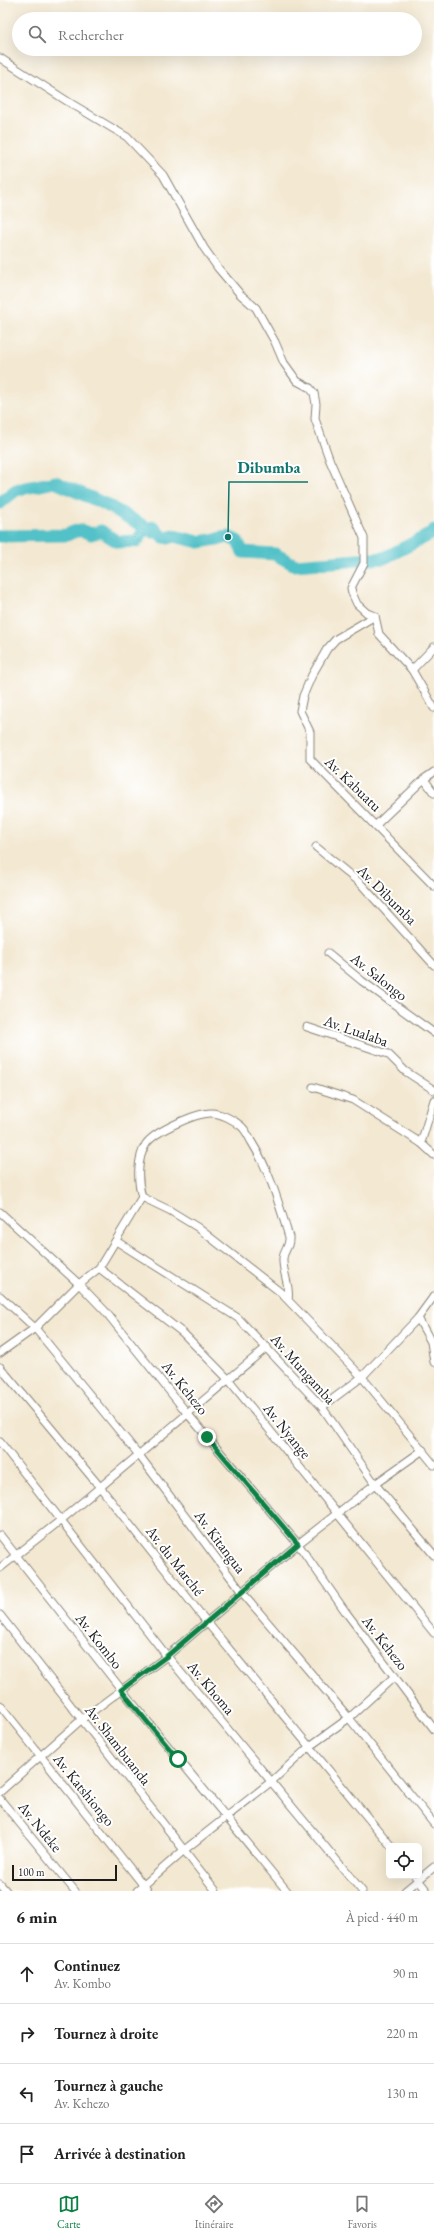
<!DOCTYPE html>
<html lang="fr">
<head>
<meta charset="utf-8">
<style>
  body { margin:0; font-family:"EB Garamond",serif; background:#f2f2f2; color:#222 }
  .controls { position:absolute; right:12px; bottom:12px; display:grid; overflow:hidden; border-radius:6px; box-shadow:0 4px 16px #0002 }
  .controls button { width:36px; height:36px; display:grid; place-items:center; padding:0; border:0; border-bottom:1px solid #e0e0e0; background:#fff; color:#222; font:20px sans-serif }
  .scale { position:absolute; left:12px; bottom:10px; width:105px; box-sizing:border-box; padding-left:4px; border:2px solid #1c1c1c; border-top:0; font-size:11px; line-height:14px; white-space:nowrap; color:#1c1c1c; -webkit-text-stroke:3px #fff; paint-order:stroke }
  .stop { position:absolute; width:12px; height:12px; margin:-9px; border:3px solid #0b8043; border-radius:50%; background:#fff }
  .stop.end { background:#0b8043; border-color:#fff; box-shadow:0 1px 4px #0008 }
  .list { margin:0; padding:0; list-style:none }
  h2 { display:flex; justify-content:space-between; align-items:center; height:52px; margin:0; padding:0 16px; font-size:17px }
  h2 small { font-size:13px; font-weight:400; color:#767676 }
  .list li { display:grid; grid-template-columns:26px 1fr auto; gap:12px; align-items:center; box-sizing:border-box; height:60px; padding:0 16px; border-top:1px solid #e0e0e0 }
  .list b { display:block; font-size:15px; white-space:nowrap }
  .list p { margin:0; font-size:13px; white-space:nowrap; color:#767676 }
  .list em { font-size:13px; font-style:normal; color:#767676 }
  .icon { flex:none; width:22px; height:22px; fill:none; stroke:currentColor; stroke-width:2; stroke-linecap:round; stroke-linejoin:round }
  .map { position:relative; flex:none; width:434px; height:1891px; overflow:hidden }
  .search { position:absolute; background:#fff; box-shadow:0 4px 16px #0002; left:12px; right:12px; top:12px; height:44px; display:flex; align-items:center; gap:10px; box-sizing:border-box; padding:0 14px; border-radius:22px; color:#767676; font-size:15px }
  .sheet { height:292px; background:#fff }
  nav { display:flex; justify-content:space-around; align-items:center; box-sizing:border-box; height:56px; border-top:1px solid #e0e0e0; background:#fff; font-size:11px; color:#767676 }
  nav a { display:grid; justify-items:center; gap:2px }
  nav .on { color:#0b8043 }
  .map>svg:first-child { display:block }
</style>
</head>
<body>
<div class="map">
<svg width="434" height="1891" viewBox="0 0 434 1891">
  <rect width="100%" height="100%" fill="#fff"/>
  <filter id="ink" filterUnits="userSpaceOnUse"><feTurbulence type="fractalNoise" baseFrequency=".025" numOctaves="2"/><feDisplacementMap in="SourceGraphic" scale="8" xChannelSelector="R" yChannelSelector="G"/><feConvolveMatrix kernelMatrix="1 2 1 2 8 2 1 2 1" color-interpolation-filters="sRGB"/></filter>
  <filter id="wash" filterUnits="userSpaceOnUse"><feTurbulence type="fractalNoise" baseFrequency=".012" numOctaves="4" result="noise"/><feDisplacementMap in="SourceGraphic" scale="16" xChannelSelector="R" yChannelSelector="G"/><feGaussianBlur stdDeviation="0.9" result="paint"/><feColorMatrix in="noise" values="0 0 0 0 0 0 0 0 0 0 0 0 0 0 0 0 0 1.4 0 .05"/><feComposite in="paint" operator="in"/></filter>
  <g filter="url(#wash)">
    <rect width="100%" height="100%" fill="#f3e8d1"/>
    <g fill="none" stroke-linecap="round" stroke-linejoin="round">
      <g stroke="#53c1c8" stroke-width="13">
        <path d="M0 503 16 490 55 482 105 504 154 532"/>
        <path d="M0 536 67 535C76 530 81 529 91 534L101 531 118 542 137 541 145 529 154 527 163 537 168 538 174 536 199 542 228 537 237 541 243 552 275 554 295 565 384 558 429 535 434 530"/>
      </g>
    </g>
  </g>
  <g filter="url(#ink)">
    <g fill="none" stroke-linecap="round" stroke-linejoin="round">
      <defs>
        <g id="minor">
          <path d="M0 58 67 101 127 137 163 175 204 248 218 268 240 294 256 308 275 342 284 363 297 381 310 388 314 393 316 404 315 419 330 461 364 538V563L351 588 352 593 357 604 367 613 375 616 379 634 412 670 434 708"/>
          <path d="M375 616 336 639 327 649 312 675 303 696 300 711 310 732V759L434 886"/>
          <path d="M412 670 434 647"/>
          <path d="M424 779 434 793"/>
          <path d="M376 825 424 779 434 772"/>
          <path d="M316 847 361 884 434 965"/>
          <path d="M328 953 362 981 434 1033"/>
          <path d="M307 1027 388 1054 405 1071 434 1090"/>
          <path d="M313 1087 353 1100 421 1143 434 1155"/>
          <path d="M421 1143 434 1100"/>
          <path d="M0 1212 79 1284 105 1311 187 1413 298 1544 345 1611 434 1729"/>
          <path d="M116 1241 238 1318 322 1407 375 1484 434 1555"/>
          <path d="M99 1268 183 1333 229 1380 434 1633"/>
          <path d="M0 1296 35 1328 139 1455 241 1591 349 1718 434 1824"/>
          <path d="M288 1300C291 1286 282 1273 283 1258 284 1250 290 1247 289 1237 279 1204 270 1171 251 1141 248 1136 246 1130 241 1126 234 1120 221 1113 211 1113 196 1113 155 1131 146 1144 137 1158 137 1181 142 1197L169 1210 197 1227 280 1292 362 1377 434 1465"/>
          <path d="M418 1318 431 1342 434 1362"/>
          <path d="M0 1353 35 1328 79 1284 99 1268 142 1197"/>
          <path d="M0 1367 100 1487 206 1621 391 1846"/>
          <path d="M322 1407 362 1377 418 1318 434 1296"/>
          <path d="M0 1442 167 1656 362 1891"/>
          <path d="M0 1535 121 1689 287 1891"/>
          <path d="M0 1568 61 1520 267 1347"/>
          <path d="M0 1615 216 1891"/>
          <path d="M0 1705 148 1891"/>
          <path d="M0 1792 81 1720 167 1656 298 1544 375 1484 423 1450"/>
          <path d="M0 1799 75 1891"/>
          <path d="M415 1876 427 1891"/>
          <path d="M0 1884 6 1891"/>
          <path d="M137 1891 183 1851 272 1781 310 1746 349 1718 395 1676"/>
          <path d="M405 1891 434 1867"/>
        </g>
      </defs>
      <use href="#minor" stroke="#888276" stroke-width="9"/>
      <use href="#minor" stroke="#fff" stroke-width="7"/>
    </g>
  </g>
  <g fill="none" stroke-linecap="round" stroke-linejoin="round" filter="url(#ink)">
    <path stroke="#0b8043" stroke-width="5" d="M178 1759 121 1690 167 1656 298 1544 207 1437"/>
  </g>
  <g text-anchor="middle" stroke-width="4" stroke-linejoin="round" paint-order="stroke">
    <g font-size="15" fill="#1c1c1c" stroke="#fff">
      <text transform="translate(353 784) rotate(44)" y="5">Av. Kabuatu</text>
      <text transform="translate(387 895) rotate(45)" y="5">Av. Dibumba</text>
      <text transform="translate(379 977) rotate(38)" y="5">Av. Salongo</text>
      <text transform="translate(356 1031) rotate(19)" y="5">Av. Lualaba</text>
      <text transform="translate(303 1369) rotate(48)" y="5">Av. Mungamba</text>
      <text transform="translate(185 1388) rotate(51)" y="5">Av. Kehezo</text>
      <text transform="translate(287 1431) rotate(51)" y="5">Av. Nyange</text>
      <text transform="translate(220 1542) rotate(53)" y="5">Av. Kitangua</text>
      <text transform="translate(175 1561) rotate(52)" y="5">Av. du Marché</text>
      <text transform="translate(99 1641) rotate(52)" y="5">Av. Kombo</text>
      <text transform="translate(385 1643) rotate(52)" y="5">Av. Kehezo</text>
      <text transform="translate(211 1688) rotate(50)" y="5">Av. Khoma</text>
      <text transform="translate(118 1745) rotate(52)" y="5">Av. Shambuanda</text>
      <text transform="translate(84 1790) rotate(51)" y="5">Av. Katshiongo</text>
      <text transform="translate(40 1827) rotate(51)" y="5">Av. Ndeke</text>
    </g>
  </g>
  <path fill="none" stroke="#0f766e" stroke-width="1.5" d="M228 537L229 482H308"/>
  <circle fill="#0f766e" stroke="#fff" stroke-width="1.5" cx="228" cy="537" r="4"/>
  <g font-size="16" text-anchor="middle" font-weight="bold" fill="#0f766e" stroke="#fff" stroke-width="4" stroke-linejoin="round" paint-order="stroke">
    <text x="269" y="473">Dibumba</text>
  </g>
</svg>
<div class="controls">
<button><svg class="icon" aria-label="locate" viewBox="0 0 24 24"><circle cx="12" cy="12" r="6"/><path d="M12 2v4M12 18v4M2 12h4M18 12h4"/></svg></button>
</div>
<div class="scale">100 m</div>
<div class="stop" style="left:178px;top:1759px"></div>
<div class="stop end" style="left:207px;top:1437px"></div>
<div class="search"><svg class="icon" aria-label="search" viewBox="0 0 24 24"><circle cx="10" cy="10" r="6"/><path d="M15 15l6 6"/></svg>Rechercher</div>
</div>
<section class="sheet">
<h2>6 min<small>À pied · 440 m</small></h2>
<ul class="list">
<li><svg class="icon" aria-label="ahead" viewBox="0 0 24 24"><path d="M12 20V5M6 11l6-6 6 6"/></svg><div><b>Continuez</b><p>Av. Kombo</p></div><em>90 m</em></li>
<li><svg class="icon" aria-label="right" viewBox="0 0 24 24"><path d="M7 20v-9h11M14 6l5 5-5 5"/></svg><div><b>Tournez à droite</b></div><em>220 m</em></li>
<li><svg class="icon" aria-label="left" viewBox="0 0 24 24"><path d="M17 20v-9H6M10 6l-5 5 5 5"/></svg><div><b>Tournez à gauche</b><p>Av. Kehezo</p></div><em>130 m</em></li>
<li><svg class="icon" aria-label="arrive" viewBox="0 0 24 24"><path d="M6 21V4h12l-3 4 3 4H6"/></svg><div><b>Arrivée à destination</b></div></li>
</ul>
</section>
<nav>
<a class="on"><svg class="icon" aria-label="map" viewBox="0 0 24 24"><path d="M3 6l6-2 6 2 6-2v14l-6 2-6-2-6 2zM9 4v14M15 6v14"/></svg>Carte</a>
<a><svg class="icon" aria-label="directions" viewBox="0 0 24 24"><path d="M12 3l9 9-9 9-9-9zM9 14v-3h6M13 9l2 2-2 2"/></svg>Itinéraire</a>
<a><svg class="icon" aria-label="saved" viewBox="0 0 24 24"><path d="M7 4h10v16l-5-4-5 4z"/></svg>Favoris</a>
</nav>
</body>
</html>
